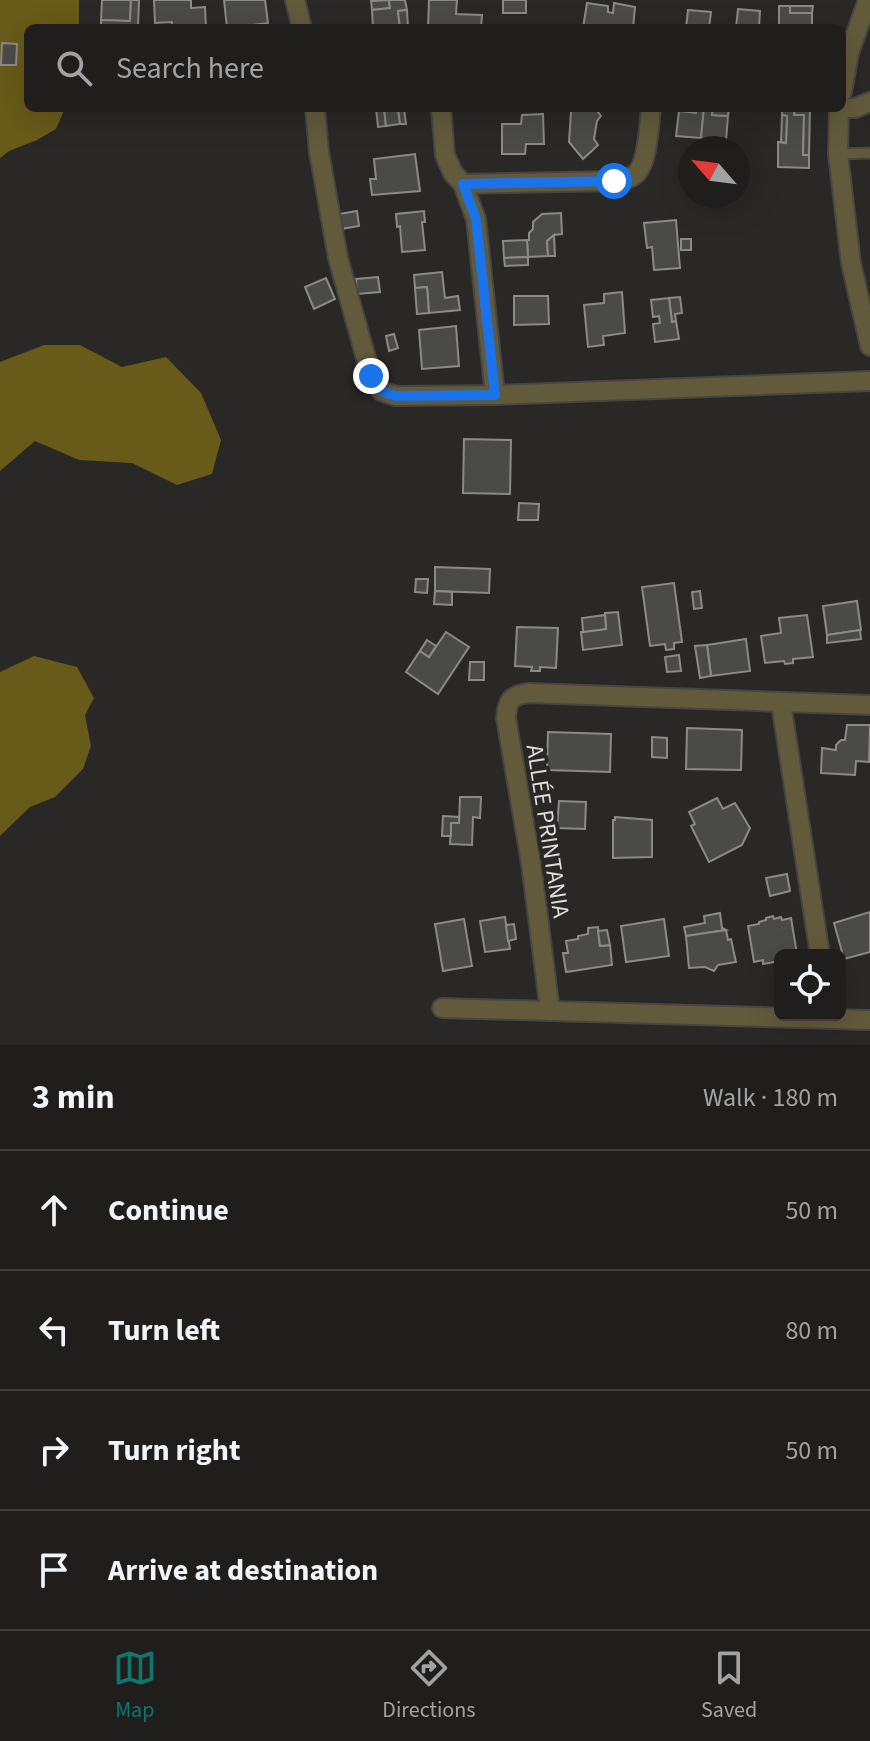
<!DOCTYPE html>
<html lang="en">
<head>
<meta charset="utf-8">
<style>
  body { margin:0; font-family:"Source Sans 3",sans-serif; background:#2c2b29; color:#f1f3f6 }
  .controls { position:absolute; right:24px; bottom:24px; display:grid; overflow:hidden; border-radius:12px; box-shadow:0 8px 32px #0002 }
  .controls button { width:72px; height:72px; display:grid; place-items:center; padding:0; border:0; border-bottom:2px solid #3c3c3b; background:#1f1e1c; color:#f1f3f6; font:40px sans-serif }
  .compass { position:absolute; left:678px; top:136px; width:72px; height:72px; border-radius:50%; background:#1f1e1c; box-shadow:0 8px 32px #0002; rotate:298deg }
  .stop { position:absolute; width:24px; height:24px; margin:-18px; border:6px solid #1a73e8; border-radius:50%; background:#fff }
  .stop.end { background:#1a73e8; border-color:#fff; box-shadow:0 2px 8px #0008 }
  .list { margin:0; padding:0; list-style:none }
  h2 { display:flex; justify-content:space-between; align-items:center; height:104px; margin:0; padding:0 32px; font-size:34px }
  h2 small { font-size:26px; font-weight:400; color:#a1a2a3 }
  .list li { display:grid; grid-template-columns:52px 1fr auto; gap:24px; align-items:center; box-sizing:border-box; height:120px; padding:0 32px; border-top:2px solid #3c3c3b }
  .list b { display:block; font-size:30px; white-space:nowrap }
  .list em { font-size:26px; font-style:normal; color:#a1a2a3 }
  .icon { flex:none; width:44px; height:44px; fill:none; stroke:currentColor; stroke-width:2; stroke-linecap:round; stroke-linejoin:round }
  .map { position:relative; flex:none; width:870px; height:1045px; overflow:hidden }
  .search { position:absolute; background:#1f1e1c; box-shadow:0 8px 32px #0002; left:24px; right:24px; top:24px; height:88px; display:flex; align-items:center; gap:20px; box-sizing:border-box; padding:0 28px; border-radius:12px; color:#a1a2a3; font-size:30px }
  .sheet { height:584px; background:#1f1e1c }
  nav { display:flex; justify-content:space-around; align-items:center; box-sizing:border-box; height:112px; border-top:2px solid #3c3c3b; background:#1f1e1c; font-size:22px; color:#a1a2a3 }
  nav a { display:grid; justify-items:center; gap:4px }
  nav .on { color:#0f766e }
  .map>svg:first-child { display:block }
</style>
</head>
<body>
<div class="map">
<svg width="870" height="1045" viewBox="0 0 870 1045">
  <rect width="100%" height="100%" fill="#292826"/>
  <g fill="#685a18">
    <path d="M0 0H79V28H28V108H65L56 129 37 140 9 151 0 158Z"/>
    <path d="M44 345H80L122 367 166 357 201 393 221 440 212 474 177 485 132 463 79 460 35 441 0 471V362Z"/>
    <path d="M34 656 77 667 94 698 85 715 91 746 83 769 55 797 30 807 0 836V672Z"/>
  </g>
  <g fill="#4a4a47" stroke="#8b8a87" stroke-width="2">
    <path d="M102 0H131L130 21 101 20Z"/>
    <path d="M131 0H139L138 27 101 26V20L130 21Z"/>
    <path d="M154 0H191V8L205 7 206 28H172V22L155 23Z"/>
    <path d="M224 0H265L268 23 227 28Z"/>
    <path d="M389 0 390 8 372 10 371 1Z"/>
    <path d="M389 0H405L407 10 398 11 400 28H373L372 10 390 8Z"/>
    <path d="M429 0H457L456 14 482 15 481 28H428Z"/>
    <rect x="503" y="0" width="23" height="13"/>
    <path d="M587 3 608 6V12L613 13 614 3 635 7 633 28H583Z"/>
    <path d="M779 6H790V13H812V28H779Z"/>
    <path d="M790 6H813L812 13H790Z"/>
    <path d="M738 9 760 11 759 28H736Z"/>
    <path d="M407 10 408 28H396H400L398 11Z"/>
    <path d="M688 10 711 12 709 28H686Z"/>
    <path d="M2 43 17 44 16 65H1Z"/>
    <path d="M376 108H384L386 126 378 127Z"/>
    <path d="M384 108H398L400 124 386 126Z"/>
    <path d="M398 108H404L406 124H400Z"/>
    <path d="M576 108H595L601 116 597 121 594 139 598 145 583 159 569 142 571 112Z"/>
    <path d="M680 108H696V113L679 111Z"/>
    <path d="M696 108H704L701 138 676 136 679 111 696 113Z"/>
    <path d="M704 108H713L712 115 728 116 726 141 701 138Z"/>
    <path d="M713 108 729 109 728 116 712 115Z"/>
    <path d="M782 108H795L794 115H804L803 155H809V168L778 167V142L786 143 787 116 782 115Z"/>
    <path d="M795 108H810L809 155H803L804 115H794Z"/>
    <path d="M543 114 544 144H526L525 154H502V124H521L522 115Z"/>
    <path d="M782 115 787 116 786 143 781 142Z"/>
    <path d="M415 154 420 191 372 195 370 179H376L374 159Z"/>
    <rect x="699" y="196" width="9" height="7"/>
    <path d="M708 196H731V197H728V202L708 203Z"/>
    <path d="M357 211 359 226 341 229 339 214Z"/>
    <path d="M424 211 425 222H422L425 250 402 252 400 226 397 227 396 214Z"/>
    <path d="M561 213 562 234 554 235 547 241 548 256 528 257 527 240H529V233L533 229V222L542 214Z"/>
    <path d="M676 220 680 268 654 270 652 247 647 248 644 223Z"/>
    <path d="M554 235 555 256H548L547 241Z"/>
    <rect x="681" y="239" width="10" height="11"/>
    <path d="M527 240 528 257 504 258 503 241Z"/>
    <path d="M528 257V265L505 266 504 258Z"/>
    <path d="M442 272 445 298 458 296 460 310 429 313 427 287 415 288 414 275Z"/>
    <path d="M378 277 380 292 357 294 356 279Z"/>
    <path d="M326 278 335 299 314 309 305 287Z"/>
    <path d="M427 287 429 313 417 314 415 288Z"/>
    <path d="M622 292 625 333 603 336 604 345 588 347 584 305 604 303V294Z"/>
    <path d="M514 296H548L549 324 514 325Z"/>
    <path d="M680 297 682 313 675 314 676 321 672 322 669 298Z"/>
    <path d="M669 298 672 322 676 321 679 339 655 342 653 324 660 323 659 316 653 317 651 300Z"/>
    <path d="M456 326 459 366 422 369 419 330Z"/>
    <path d="M394 334 398 348 389 351 386 336Z"/>
    <path d="M464 439 511 440 510 494 463 493Z"/>
    <path d="M519 503 539 504 538 520H518Z"/>
    <path d="M435 567 490 569 489 593 435 591Z"/>
    <path d="M416 579H428L427 593 415 592Z"/>
    <path d="M674 583 682 642 674 643V649L666 650 665 644 650 646 642 587Z"/>
    <path d="M435 591 452 592V605L434 604Z"/>
    <path d="M700 591 702 608 694 609 692 592Z"/>
    <path d="M857 601 861 630 827 635 823 606Z"/>
    <path d="M618 612 622 645 583 650 581 632 606 629 605 613Z"/>
    <path d="M605 615 606 629 583 632 582 618Z"/>
    <path d="M807 615 813 657 793 659V663L785 664 784 661 765 663 761 636 781 633 779 618Z"/>
    <path d="M517 627 558 628 556 668 540 667V671H531L532 667 515 666Z"/>
    <path d="M860 630 861 639 827 643V635Z"/>
    <path d="M446 632 469 647 438 694 406 672 420 651 429 657Z"/>
    <path d="M746 639 750 671 711 676 707 645Z"/>
    <path d="M427 640 436 646 429 657 420 651Z"/>
    <path d="M707 645 711 676 700 678 695 646Z"/>
    <path d="M679 655 681 671 667 672 665 657Z"/>
    <path d="M470 662H484V680H469Z"/>
    <path d="M847 725H870L869 762 856 761 855 775 821 773 822 748 836 750V745L841 740H845Z"/>
    <path d="M687 728 742 730 741 770 686 769Z"/>
    <path d="M548 732 611 734 610 772 547 770Z"/>
    <path d="M652 737 667 738V758L652 757Z"/>
    <path d="M460 797H481L480 818 473 817 472 845 450 844 451 823H459Z"/>
    <path d="M717 798 723 809 735 803 750 828 742 845 709 862 691 826 695 824 689 812Z"/>
    <path d="M559 801 586 802 585 829 557 828Z"/>
    <path d="M443 816 459 817V823H451V836H442Z"/>
    <path d="M615 817 652 820V857L613 858V820H615Z"/>
    <path d="M787 874 790 891 770 896 766 878Z"/>
    <path d="M870 912V952L844 959 834 923Z"/>
    <path d="M720 913 722 928 726 930 686 936 684 927 705 923 704 916Z"/>
    <path d="M773 916 774 919 781 917 782 920 791 918 797 954 780 955V961L763 964V960L754 962 748 926 759 924V922L766 920V918Z"/>
    <path d="M505 917 510 949 485 952 480 921Z"/>
    <path d="M464 919 472 966 443 971 435 924Z"/>
    <path d="M664 919 669 956 626 962 621 926Z"/>
    <path d="M514 924 516 939 508 941 506 925Z"/>
    <path d="M598 927 600 946 610 945 612 965 566 972 563 953H568L566 941 578 939V936L588 934V928Z"/>
    <path d="M607 930 610 945 600 946 598 931Z"/>
    <path d="M726 930 728 940 731 939 736 962 718 965 714 971 705 967 689 968 686 936Z"/>
  </g>
  <g fill="none" stroke-linecap="round" stroke-linejoin="round">
    <defs>
      <path id="lane" d="M838 154 870 153"/>
      <g id="street">
        <path d="M295 0 302 28"/>
        <path d="M842 92 849 53 868 0"/>
        <path d="M315 108 319 152 338 258 371 376 381 391 396 396 495 395 870 381"/>
        <path d="M441 108 445 155 453 173 463 184 476 219 495 395"/>
        <path d="M839 108 838 154 851 263 870 346"/>
        <path d="M839 108H855L870 102"/>
        <path d="M463 184 614 181C620 180 628 179 633 176 648 168 649 124 651 108"/>
        <path d="M781 703 820 955"/>
        <path d="M442 1008 870 1020"/>
        <path d="M550 1011 531 863 506 718C507 701 511 695 529 693L870 705"/>
      </g>
    </defs>
    <use href="#lane" stroke="#464543" stroke-width="13"/>
    <use href="#street" stroke="#464543" stroke-width="22"/>
    <use href="#lane" stroke="#615a3b" stroke-width="9"/>
    <use href="#street" stroke="#615a3b" stroke-width="18"/>
  </g>
  <g fill="none" stroke-linecap="round" stroke-linejoin="round">
    <path stroke="#1a73e8" stroke-width="10" d="M371 376 381 391 396 396 495 395 476 219 463 184 614 181"/>
  </g>
  <g text-anchor="middle" stroke-width="8" stroke-linejoin="round" paint-order="stroke">
    <g font-size="24" fill="#dededc" stroke="#292826">
      <text transform="translate(548 831) rotate(81)" y="8">ALLÉE PRINTANIA</text>
    </g>
  </g>
</svg>
<div class="controls">
<button><svg class="icon" aria-label="locate" viewBox="0 0 24 24"><circle cx="12" cy="12" r="6"/><path d="M12 2v4M12 18v4M2 12h4M18 12h4"/></svg></button>
</div>
<svg class="compass" viewBox="-18 -18 36 36"><path d="M0-13l5 13h-10z" fill="#e53935"/><path d="M0 13l5-13h-10z" fill="#a1a2a3"/></svg>
<div class="stop" style="left:614px;top:181px"></div>
<div class="stop end" style="left:371px;top:376px"></div>
<div class="search"><svg class="icon" aria-label="search" viewBox="0 0 24 24"><circle cx="10" cy="10" r="6"/><path d="M15 15l6 6"/></svg>Search here</div>
</div>
<section class="sheet">
<h2>3 min<small>Walk · 180 m</small></h2>
<ul class="list">
<li><svg class="icon" aria-label="ahead" viewBox="0 0 24 24"><path d="M12 20V5M6 11l6-6 6 6"/></svg><div><b>Continue</b></div><em>50 m</em></li>
<li><svg class="icon" aria-label="left" viewBox="0 0 24 24"><path d="M17 20v-9H6M10 6l-5 5 5 5"/></svg><div><b>Turn left</b></div><em>80 m</em></li>
<li><svg class="icon" aria-label="right" viewBox="0 0 24 24"><path d="M7 20v-9h11M14 6l5 5-5 5"/></svg><div><b>Turn right</b></div><em>50 m</em></li>
<li><svg class="icon" aria-label="arrive" viewBox="0 0 24 24"><path d="M6 21V4h12l-3 4 3 4H6"/></svg><div><b>Arrive at destination</b></div></li>
</ul>
</section>
<nav>
<a class="on"><svg class="icon" aria-label="map" viewBox="0 0 24 24"><path d="M3 6l6-2 6 2 6-2v14l-6 2-6-2-6 2zM9 4v14M15 6v14"/></svg>Map</a>
<a><svg class="icon" aria-label="directions" viewBox="0 0 24 24"><path d="M12 3l9 9-9 9-9-9zM9 14v-3h6M13 9l2 2-2 2"/></svg>Directions</a>
<a><svg class="icon" aria-label="saved" viewBox="0 0 24 24"><path d="M7 4h10v16l-5-4-5 4z"/></svg>Saved</a>
</nav>
</body>
</html>
